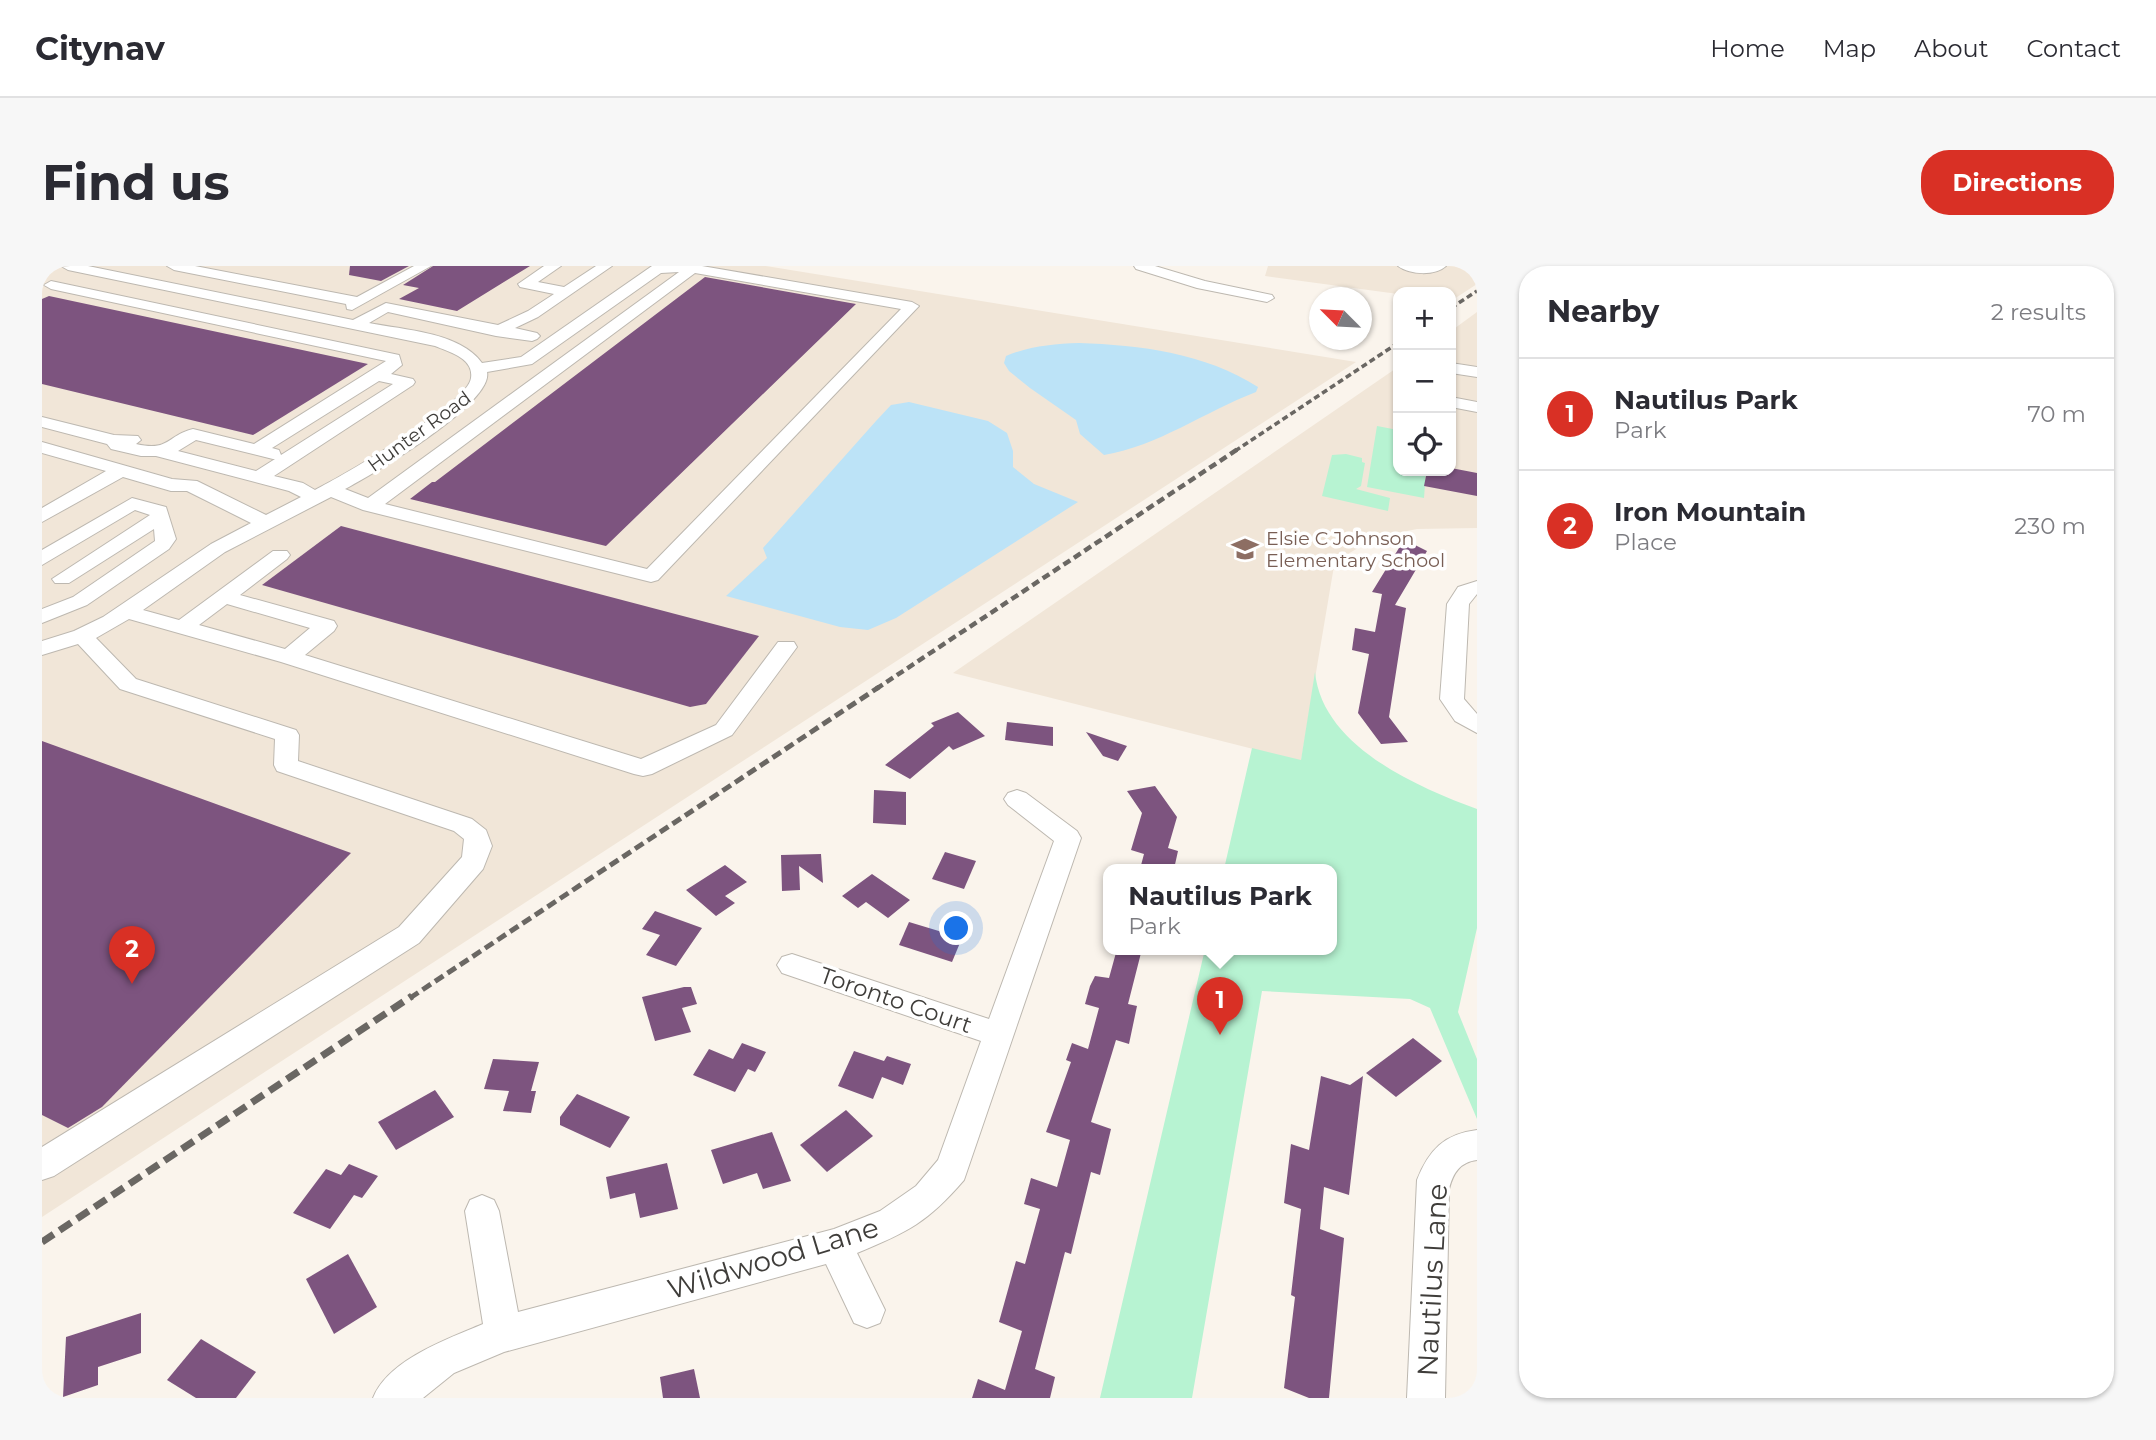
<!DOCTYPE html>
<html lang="en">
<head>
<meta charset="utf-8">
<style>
  body { margin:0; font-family:Montserrat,sans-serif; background:#f7f7f7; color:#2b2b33 }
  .controls { position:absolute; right:21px; top:21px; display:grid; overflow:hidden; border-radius:14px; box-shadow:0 2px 5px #0004 }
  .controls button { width:63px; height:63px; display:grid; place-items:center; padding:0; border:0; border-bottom:2px solid #e1e1e2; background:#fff; color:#2b2b33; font:35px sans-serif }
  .compass { position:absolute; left:1267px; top:21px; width:63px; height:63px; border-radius:50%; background:#fff; box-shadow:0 2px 5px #0004; rotate:294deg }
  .you { position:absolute; left:915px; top:663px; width:24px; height:24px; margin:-18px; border:5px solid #fff; border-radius:50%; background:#1a73e8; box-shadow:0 0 0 10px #1a73e833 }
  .badge { display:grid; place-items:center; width:46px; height:46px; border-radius:50%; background:#d93025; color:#fff; font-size:23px; font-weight:700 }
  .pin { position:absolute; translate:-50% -58px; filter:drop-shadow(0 2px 4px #0008) }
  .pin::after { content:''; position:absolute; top:37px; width:24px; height:21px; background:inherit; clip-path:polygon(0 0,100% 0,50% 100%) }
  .popup { position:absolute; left:1061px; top:598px; width:234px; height:91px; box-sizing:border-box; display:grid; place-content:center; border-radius:14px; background:#fff; filter:drop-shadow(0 2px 5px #0005); font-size:23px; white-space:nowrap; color:#7c7c81 }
  .popup b { font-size:26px; color:#2b2b33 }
  .popup::after { content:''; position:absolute; left:50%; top:100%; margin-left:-14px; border:14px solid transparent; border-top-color:#fff }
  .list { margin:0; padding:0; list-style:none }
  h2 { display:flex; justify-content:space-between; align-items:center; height:91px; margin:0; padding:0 28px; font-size:30px }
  h2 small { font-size:23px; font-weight:400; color:#7c7c81 }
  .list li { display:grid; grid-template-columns:46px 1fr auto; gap:21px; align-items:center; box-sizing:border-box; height:112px; padding:0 28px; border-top:2px solid #e1e1e2 }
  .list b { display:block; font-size:26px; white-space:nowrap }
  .list p { margin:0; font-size:23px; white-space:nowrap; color:#7c7c81 }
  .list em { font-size:23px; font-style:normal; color:#7c7c81 }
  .icon { flex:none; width:38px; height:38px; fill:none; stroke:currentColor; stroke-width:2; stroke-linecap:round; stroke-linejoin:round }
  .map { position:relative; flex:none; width:1435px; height:1132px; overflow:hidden; border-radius:28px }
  header { display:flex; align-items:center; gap:42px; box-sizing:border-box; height:98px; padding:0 35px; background:#fff; border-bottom:2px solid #e1e1e2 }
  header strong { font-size:33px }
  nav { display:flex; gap:38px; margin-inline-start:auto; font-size:24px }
  .intro { display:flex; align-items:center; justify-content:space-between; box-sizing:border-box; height:168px; padding:0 42px }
  h1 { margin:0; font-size:49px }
  .button { padding:18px 32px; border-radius:28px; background:#d93025; color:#fff; font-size:24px; font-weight:700 }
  main { display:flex; gap:42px; padding:0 42px }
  aside { flex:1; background:#fff; border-radius:28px; box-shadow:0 2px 5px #0004 }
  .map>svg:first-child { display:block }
</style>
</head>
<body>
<header>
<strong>Citynav</strong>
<nav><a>Home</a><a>Map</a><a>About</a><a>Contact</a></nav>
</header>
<div class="intro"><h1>Find us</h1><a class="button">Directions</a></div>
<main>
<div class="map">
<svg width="1435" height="1132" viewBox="0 0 1435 1132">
  <rect width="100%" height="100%" fill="#faf4ec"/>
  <g fill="#f1e6d8">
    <path d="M0 0H724L1314 96 0 951Z"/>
    <path d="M1226 0H1435V18L1409 35V26L1356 28 1223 10Z"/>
    <path d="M1435 46V262L1375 263 1345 269 1323 278 1304 289 1292 300 1259 495 911 407 1356 101V205H1409V65Z"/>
  </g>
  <g fill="#b7f3d2">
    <path d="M1335 160 1356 164V205H1384L1382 232 1325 221Z"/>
    <path d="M1304 188 1320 192V196L1323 197 1319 220 1314 223 1348 232 1346 245 1280 230 1290 189Z"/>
    <path d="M1273 406C1280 480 1375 521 1435 543V662L1416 746 1435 793V853L1388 742 1368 733 1220 725 1150 1132H1058L1163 683H1290V603H1182L1210 482 1259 494Z"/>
  </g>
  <g fill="#bce3f7">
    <path d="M1037 77C1098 79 1163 87 1216 121L1214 126C1162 146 1116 180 1062 189L1038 168 1034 154 988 122 967 105 962 97 964 90C988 80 1011 78 1037 77Z"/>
    <path d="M867 136 946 155 965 167 971 185V201L992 218 1036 236 854 352 826 364 798 361 684 330 725 292 721 282 834 155 849 139Z"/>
  </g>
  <g fill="#7d547f">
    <path d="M308 0H367L339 15 307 9Z"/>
    <path d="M391 0H488L415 45 357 33 377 22 361 19Z"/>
    <path d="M663 11 814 38 564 280 368 233 390 216H393Z"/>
    <path d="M7 30 326 98 211 169 0 118V33Z"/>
    <path d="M1409 202 1435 207V230L1382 220 1385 205H1409Z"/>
    <path d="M299 260 717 370 664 438 648 441 220 319Z"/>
    <path d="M1369 277 1385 285 1353 339 1364 342 1347 451 1366 476 1339 478 1316 447 1327 388 1310 384 1313 362 1333 366 1340 328 1330 326 1357 282Z"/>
    <path d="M916 446 943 470 911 484 907 480 868 513 843 499 892 460 889 457Z"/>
    <path d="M965 456 1011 461V480L963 474Z"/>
    <path d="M1044 466 1085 480 1076 495 1061 490Z"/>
    <path d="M0 475 309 587 60 841 26 862 0 849Z"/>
    <path d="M1113 520 1135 551 1126 582 1136 585 1132 603H1098L1102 588 1089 584 1100 547 1085 525Z"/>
    <path d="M832 524 864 526V559L831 557Z"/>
    <path d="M903 586 934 595 922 623 890 613Z"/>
    <path d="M779 588 781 617 757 600 758 624 740 625 739 589Z"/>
    <path d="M683 599 705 616 683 630 693 637 674 650 644 624Z"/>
    <path d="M830 608 868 634 846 652 824 636 816 642 800 630Z"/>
    <path d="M613 645 660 662 634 700 604 689 618 669 600 663Z"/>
    <path d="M867 656 920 672 910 696 857 679Z"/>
    <path d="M1075 683H1100L1086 738 1095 740 1087 778 1074 774 1049 856 1069 863 1058 909 1049 906 1029 988 1023 986 993 1103 1013 1111 1008 1132H930L936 1113 963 1124 980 1065 957 1056 974 995 983 998 998 943 982 938 989 912 1015 921 1028 874 1004 866 1029 796 1024 794 1030 777 1046 783 1057 742 1043 738 1048 720 1053 710 1067 712Z"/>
    <path d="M642 721H649L655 738 640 742 649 766 613 775 600 731Z"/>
    <path d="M1371 772 1400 795 1354 831 1324 807Z"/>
    <path d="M700 777 724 786 713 806 706 803 693 826 651 809 667 783 691 793Z"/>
    <path d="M812 785 842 795 845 790 869 798 861 819 840 811 831 833 796 820Z"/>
    <path d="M451 793 497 796 489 825H494L489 847 461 845 467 825 442 823Z"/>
    <path d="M1279 810 1308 819 1321 810 1307 929 1282 921 1278 963 1302 972 1287 1132H1267L1242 1122 1253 1031 1249 1029 1259 943 1242 937 1249 878 1267 884Z"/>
    <path d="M393 824 412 851 354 884 336 856Z"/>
    <path d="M535 828 588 851 568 882 518 859V851Z"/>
    <path d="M804 844 831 870 785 906 758 879Z"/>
    <path d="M730 866 749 915 721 923 715 907 681 918 669 884Z"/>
    <path d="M625 897 636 943 598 952 593 927 568 933 564 911Z"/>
    <path d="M307 898 336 910 320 932 312 929 288 963 251 947 284 903 299 909Z"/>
    <path d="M306 988 335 1041 292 1068 264 1013Z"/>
    <path d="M99 1047V1087L56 1101V1119L21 1131 24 1071Z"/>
    <path d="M159 1073 214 1106 194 1132H154L125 1114Z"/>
    <path d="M652 1103 658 1132H621L618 1111Z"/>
  </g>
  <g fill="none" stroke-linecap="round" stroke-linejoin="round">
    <defs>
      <g id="minor">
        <path d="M19 0H46L311 54 344 37 456 59 486 45 512 28 478 21 476 18 502 0H519L496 16 522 21 554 0H570L496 51 473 62 495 67 498 70 495 73 490 75 454 70 346 46 327 57C362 64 418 66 440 97L479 91 610 0H660L870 36 877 40 616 314 609 316 321 244 289 231 183 286 101 344 137 354 231 285H245L248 289 245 293 198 329 292 355 295 360 292 365 263 389 599 493 674 459 736 376H752L755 381 690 469 610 508 601 510 592 508 239 396 87 353 54 372 94 413 254 464 257 469 256 495 430 553 444 564 450 580 441 603 377 677 12 910 0 914V881L357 661 420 591 422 573 412 565 235 505 232 499 233 473 78 423 36 378 0 389V375L32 365 61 351 169 278 209 257 145 225H129L81 211 0 256V242L64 205 0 187V176L130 213 155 215 224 249 259 231 247 225 114 190H99L69 183 65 178 0 161V151L72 169 96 170 99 174 94 178C128 186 125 169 151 163L212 178 344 95 9 23 2 19 9 15 357 89 360 99 349 108 371 113 373 116 371 119 232 210 261 217 273 224C300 210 426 138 429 112 432 92 407 86 393 80L26 4ZM637 6 326 232 303 223C330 209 452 137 445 106L490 98 619 7ZM653 7 859 43 605 303 343 238ZM337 115 351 118 239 189 237 184 230 182ZM154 174 231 193H233L214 205 136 185ZM185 338 268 362 243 383 157 359Z"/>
        <path d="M125 0H153L315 31 372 0H389L310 44 305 43 304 38 132 4Z"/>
        <path d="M1092 0H1113L1163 15 1230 29 1232 32 1225 36 1155 22 1094 3Z"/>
        <path d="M1356 0H1404C1393 10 1368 9 1356 0Z"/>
        <path d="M1409 97 1435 101V111L1409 107Z"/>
        <path d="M1409 131 1435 136V146L1409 141Z"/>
        <path d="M90 232 124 241 134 273 127 283 45 339 0 357V343L31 331 113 275 112 263 27 317H13L10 313 108 249 93 244 0 299V284Z"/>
        <path d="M1435 315V328L1427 338 1422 433 1435 448V467L1413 455 1398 433 1405 338 1416 321Z"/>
        <path d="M975 524 984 527 1035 565 1039 572 922 914C886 956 866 966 815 987L843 1044 838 1057 825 1062 812 1057 784 998 462 1086 412 1107 381 1132H331C346 1094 405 1073 441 1058L423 945 428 934 440 929 452 934 457 945 476 1046 792 963 838 945 874 920 896 894 939 775 740 707 735 699 740 691 750 688 947 753 1012 575 966 539 962 533 966 527Z"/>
        <path d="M1435 864V894C1418 896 1411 907 1407 923L1403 1132H1365L1375 914C1387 884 1402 868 1435 864Z"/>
      </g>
    </defs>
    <use href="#minor" stroke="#bdb8b0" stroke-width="2"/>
    <use href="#minor" fill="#fff" fill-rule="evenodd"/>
    <g stroke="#6a6763" stroke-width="3.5" stroke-dasharray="6 3.5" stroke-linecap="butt">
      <path d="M1409 42 1435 25"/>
      <path d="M1193 185 1356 77"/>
    </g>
    <path stroke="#6a6763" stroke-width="4.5" stroke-dasharray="8 4.5" stroke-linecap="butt" d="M834 423 1196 183"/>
    <path stroke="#6a6763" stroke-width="5" stroke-dasharray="10 5" stroke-linecap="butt" d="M368 732 837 421"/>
    <path stroke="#6a6763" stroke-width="7" stroke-dasharray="14 7" stroke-linecap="butt" d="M0 976 370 730"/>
  </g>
  <defs>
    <symbol id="school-bare" viewBox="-9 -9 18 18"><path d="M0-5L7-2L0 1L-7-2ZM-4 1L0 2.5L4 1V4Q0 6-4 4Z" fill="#8d6e63" stroke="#fff" stroke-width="2.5" paint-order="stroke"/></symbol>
  </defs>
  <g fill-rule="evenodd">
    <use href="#school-bare" x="1184" y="264" width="38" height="38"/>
  </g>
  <g text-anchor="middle" stroke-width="7" stroke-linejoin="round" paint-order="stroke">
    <g font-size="19" fill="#3f3d3a" stroke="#fff">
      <text transform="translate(377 165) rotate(-36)" y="7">Hunter Road</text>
    </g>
    <g font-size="19" fill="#785e54" stroke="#fff" text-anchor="start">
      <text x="1224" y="279">Elsie C Johnson<tspan x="1224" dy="22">Elementary School</tspan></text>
    </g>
    <g font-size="23" fill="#3f3d3a" stroke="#fff">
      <text transform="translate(854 734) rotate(19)" y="8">Toronto Court</text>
    </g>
    <g font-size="28" fill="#3f3d3a" stroke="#fff">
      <text transform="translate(731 992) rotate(-17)" y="10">Wildwood Lane</text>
      <text transform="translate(1390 1014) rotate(-87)" y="10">Nautilus Lane</text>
    </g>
  </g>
</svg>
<div class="controls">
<button>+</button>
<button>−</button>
<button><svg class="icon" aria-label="locate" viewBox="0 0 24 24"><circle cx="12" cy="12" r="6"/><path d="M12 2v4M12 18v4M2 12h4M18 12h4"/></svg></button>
</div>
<svg class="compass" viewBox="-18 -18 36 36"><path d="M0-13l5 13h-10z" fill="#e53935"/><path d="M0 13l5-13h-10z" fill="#7c7c81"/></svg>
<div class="you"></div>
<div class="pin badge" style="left:1178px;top:769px">1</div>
<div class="popup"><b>Nautilus Park</b>Park</div>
<div class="pin badge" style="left:90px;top:718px">2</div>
</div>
<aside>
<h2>Nearby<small>2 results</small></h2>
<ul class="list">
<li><span class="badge">1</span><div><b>Nautilus Park</b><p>Park</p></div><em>70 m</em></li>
<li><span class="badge">2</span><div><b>Iron Mountain</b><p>Place</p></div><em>230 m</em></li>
</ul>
</aside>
</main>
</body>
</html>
